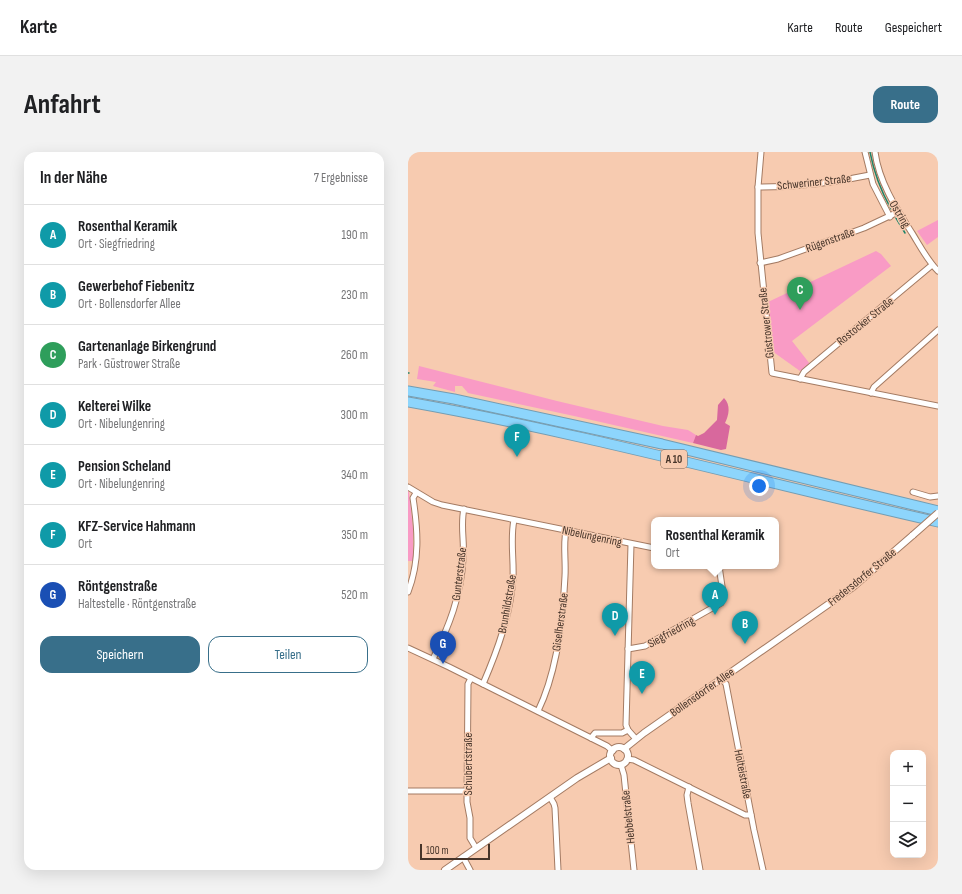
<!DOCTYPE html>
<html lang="de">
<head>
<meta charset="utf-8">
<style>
  body { margin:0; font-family:"Sofia Sans Condensed",sans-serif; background:#f2f2f2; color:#202124 }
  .controls { position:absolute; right:12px; bottom:12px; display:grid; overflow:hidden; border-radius:8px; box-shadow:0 4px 16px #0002 }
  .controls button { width:36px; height:36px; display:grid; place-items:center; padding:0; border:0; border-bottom:1px solid #e0e0e0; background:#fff; color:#202124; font:20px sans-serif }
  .scale { position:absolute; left:12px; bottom:10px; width:70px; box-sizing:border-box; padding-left:4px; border:2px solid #47352a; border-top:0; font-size:11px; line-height:14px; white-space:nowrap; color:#47352a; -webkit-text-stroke:3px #f7cbb0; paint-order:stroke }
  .you { position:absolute; left:351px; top:334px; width:14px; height:14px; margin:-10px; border:3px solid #fff; border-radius:50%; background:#1a73e8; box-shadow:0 0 0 6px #1a73e833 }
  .badge { display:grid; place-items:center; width:26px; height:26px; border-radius:50%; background:#386f8a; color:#fff; font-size:13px; font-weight:700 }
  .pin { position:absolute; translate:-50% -33px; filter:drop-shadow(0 1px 2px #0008) }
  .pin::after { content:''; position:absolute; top:21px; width:14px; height:12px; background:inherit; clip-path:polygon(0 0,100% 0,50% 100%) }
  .popup { position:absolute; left:243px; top:365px; width:128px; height:52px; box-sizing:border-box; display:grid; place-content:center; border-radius:8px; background:#fff; filter:drop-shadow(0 1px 3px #0005); font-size:13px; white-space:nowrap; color:#757577 }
  .popup b { font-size:15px; color:#202124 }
  .popup::after { content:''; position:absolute; left:50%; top:100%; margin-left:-8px; border:8px solid transparent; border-top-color:#fff }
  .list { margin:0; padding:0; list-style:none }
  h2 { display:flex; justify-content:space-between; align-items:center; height:52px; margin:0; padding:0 16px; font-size:17px }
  h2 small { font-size:13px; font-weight:400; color:#757577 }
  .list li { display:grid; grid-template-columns:26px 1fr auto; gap:12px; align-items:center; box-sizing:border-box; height:60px; padding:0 16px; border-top:1px solid #e0e0e0 }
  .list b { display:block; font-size:15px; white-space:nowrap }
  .list p { margin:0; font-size:13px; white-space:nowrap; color:#757577 }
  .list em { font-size:13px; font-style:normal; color:#757577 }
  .actions { display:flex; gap:8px; padding:12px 16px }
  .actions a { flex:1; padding:9px 0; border:1px solid #386f8a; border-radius:12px; text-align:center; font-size:14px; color:#386f8a }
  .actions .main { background:#386f8a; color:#fff }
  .icon { flex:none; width:22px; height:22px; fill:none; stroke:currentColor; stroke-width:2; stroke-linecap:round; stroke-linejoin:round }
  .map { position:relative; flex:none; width:530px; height:718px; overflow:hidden; border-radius:12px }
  header { display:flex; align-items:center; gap:24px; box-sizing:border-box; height:56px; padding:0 20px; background:#fff; border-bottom:1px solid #e0e0e0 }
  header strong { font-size:19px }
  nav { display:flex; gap:22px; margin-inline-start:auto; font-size:14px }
  .intro { display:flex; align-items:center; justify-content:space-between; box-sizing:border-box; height:96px; padding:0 24px }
  h1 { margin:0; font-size:28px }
  .button { padding:10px 18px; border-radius:12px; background:#386f8a; color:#fff; font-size:14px; font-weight:700 }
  main { display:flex; gap:24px; padding:0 24px }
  aside { flex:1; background:#fff; border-radius:12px; box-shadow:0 4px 16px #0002 }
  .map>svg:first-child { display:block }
</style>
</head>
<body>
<header>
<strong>Karte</strong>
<nav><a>Karte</a><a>Route</a><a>Gespeichert</a></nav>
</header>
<div class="intro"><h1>Anfahrt</h1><a class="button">Route</a></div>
<main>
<aside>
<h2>In der Nähe<small>7 Ergebnisse</small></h2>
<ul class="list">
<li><span class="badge" style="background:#0f9aa8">A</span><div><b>Rosenthal Keramik</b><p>Ort · Siegfriedring</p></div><em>190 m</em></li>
<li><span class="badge" style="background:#0f9aa8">B</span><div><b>Gewerbehof Fiebenitz</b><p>Ort · Bollensdorfer Allee</p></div><em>230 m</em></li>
<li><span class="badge" style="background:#2e9e5b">C</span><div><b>Gartenanlage Birkengrund</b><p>Park · Güstrower Straße</p></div><em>260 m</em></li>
<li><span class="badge" style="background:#0f9aa8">D</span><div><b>Kelterei Wilke</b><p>Ort · Nibelungenring</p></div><em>300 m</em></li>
<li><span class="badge" style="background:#0f9aa8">E</span><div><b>Pension Scheland</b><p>Ort · Nibelungenring</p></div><em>340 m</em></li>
<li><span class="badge" style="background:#0f9aa8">F</span><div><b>KFZ-Service Hahmann</b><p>Ort</p></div><em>350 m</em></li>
<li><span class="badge" style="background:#1a4fb4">G</span><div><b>Röntgenstraße</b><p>Haltestelle · Röntgenstraße</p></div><em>520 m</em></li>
</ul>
<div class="actions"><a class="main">Speichern</a><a>Teilen</a></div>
</aside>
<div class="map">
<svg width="530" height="718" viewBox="0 0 530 718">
  <rect width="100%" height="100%" fill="#f7cbb0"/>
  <g fill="#f99bc5">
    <path d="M530 68V85L519 93 509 79Z"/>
    <path d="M468 99 473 102 483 114 384 189 402 212 392 219 364 199 360 150Z"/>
    <path d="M11 214 149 249 255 274 280 278 288 283 285 291 166 264 60 241 54 234H47V240L25 234 28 230 9 227Z"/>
    <path d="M0 339 1 340 5 376V409H0Z"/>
  </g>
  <path fill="#d8689d" d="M316 246C323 253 321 263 317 271L322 274 318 297 313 298 285 291 288 283 290 284 296 281 309 268 310 253Z"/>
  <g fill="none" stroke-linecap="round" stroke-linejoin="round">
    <g stroke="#1d8369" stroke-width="1.5">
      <path d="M462 0C466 21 473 39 483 57"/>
      <path d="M488 66 497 81"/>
      <path d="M0 221H1"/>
    </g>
    <defs>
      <g id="minor">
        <path d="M353 0 350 35V81L364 221 530 254"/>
        <path d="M457 0 465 32 482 65"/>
        <path d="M467 0C471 30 488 56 504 81 512 94 519 108 530 119"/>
        <path d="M350 35C387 35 425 31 462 23"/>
        <path d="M352 111 370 107 456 76 490 60"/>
        <path d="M392 227 396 220 524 113"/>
        <path d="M463 241 466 235 530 178"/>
        <path d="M0 335 25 350 34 353 246 396"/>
        <path d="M505 340 522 345 530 344"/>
        <path d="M223 392 218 573 220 578 228 587"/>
        <path d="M0 440C12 409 10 378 5 346L8 341"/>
        <path d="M0 496 41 515 199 594 205 599"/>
        <path d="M220 497 237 494 313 451 315 441 311 414"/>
        <path d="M25 507C41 474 53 444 55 407 57 391 52 373 56 357"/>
        <path d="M63 526 60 532 59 650 62 666V686L68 696"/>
        <path d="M314 527 318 532 346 678 355 718"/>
        <path d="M75 532C90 497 102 464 105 426 106 407 102 387 106 368"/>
        <path d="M130 559C149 520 155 468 157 424 158 409 155 393 158 379"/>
        <path d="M183 586 187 581H214L220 578"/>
        <path d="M219 607 226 608 337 663H343"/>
        <path d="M213 613 216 623 226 718"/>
        <path d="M281 635 279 643 280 651 292 718"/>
        <path d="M0 639H59"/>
        <path d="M142 645 146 652 147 656 150 718"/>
        <path d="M55 705 62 718"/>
      </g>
      <g id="tertiary">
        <circle cx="211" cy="604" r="9"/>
        <path d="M216 597 236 581 445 435 505 383"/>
        <path d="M37 718 169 626 203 606"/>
      </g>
      <g id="motorway">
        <path d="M0 239 46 247 254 292 530 359"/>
        <path d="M0 250C179 282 353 330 530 370"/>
      </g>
    </defs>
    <use href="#minor" stroke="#a47b63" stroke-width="7"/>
    <use href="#tertiary" stroke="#a47b63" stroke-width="8"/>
    <use href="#motorway" stroke="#749db2" stroke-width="11"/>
    <use href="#minor" stroke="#fff" stroke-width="5"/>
    <use href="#tertiary" stroke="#fff" stroke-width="6"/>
    <use href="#motorway" stroke="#8dd5fc" stroke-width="9"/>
    <defs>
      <path id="tertiary-bridge" d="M505 383 530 361"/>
    </defs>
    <use href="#tertiary-bridge" stroke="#a47b63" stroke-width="8" stroke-linecap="butt"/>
    <use href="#tertiary-bridge" stroke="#fff" stroke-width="6"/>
  </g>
  <g text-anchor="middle" stroke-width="3" stroke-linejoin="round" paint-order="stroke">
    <rect fill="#f7cbb0" stroke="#7c6252" stroke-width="1" x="253" y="298" width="26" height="18" rx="3"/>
    <g font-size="11" font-weight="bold" fill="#47352a">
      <text x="266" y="311">A 10</text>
    </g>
    <g font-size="12" fill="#47352a" stroke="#f7cbb0">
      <text transform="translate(406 30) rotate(-6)" y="4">Schweriner Straße</text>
      <text transform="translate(492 62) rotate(59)" y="4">Ostring</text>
      <text transform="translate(422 88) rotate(-20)" y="4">Rügenstraße</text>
      <text transform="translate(457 169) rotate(-39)" y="4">Rostocker Straße</text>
      <text transform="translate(358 171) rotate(-96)" y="4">Güstrower Straße</text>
      <text transform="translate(184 384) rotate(12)" y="4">Nibelungenring</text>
      <text transform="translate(51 422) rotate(-83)" y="4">Gunterstraße</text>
      <text transform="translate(454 425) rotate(-39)" y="4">Fredersdorfer Straße</text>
      <text transform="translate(99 452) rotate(-80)" y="4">Brunhildstraße</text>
      <text transform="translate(152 470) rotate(-82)" y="4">Giselherstraße</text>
      <text transform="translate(263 480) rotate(-29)" y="4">Siegfriedring</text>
      <text transform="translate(294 540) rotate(-35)" y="4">Bollensdorfer Allee</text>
      <text transform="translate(60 612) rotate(-90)" y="4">Schubertstraße</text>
      <text transform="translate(335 622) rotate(79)" y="4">Holteistraße</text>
      <text transform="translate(220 665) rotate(-96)" y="4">Hebbelstraße</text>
    </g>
  </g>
</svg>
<div class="controls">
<button>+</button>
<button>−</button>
<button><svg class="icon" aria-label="layers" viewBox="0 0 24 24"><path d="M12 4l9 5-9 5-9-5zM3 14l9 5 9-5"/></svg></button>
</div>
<div class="scale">100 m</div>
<div class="you"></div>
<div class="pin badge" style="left:307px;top:463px;background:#0f9aa8">A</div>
<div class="popup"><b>Rosenthal Keramik</b>Ort</div>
<div class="pin badge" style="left:337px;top:492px;background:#0f9aa8">B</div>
<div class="pin badge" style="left:392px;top:158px;background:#2e9e5b">C</div>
<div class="pin badge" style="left:207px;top:484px;background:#0f9aa8">D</div>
<div class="pin badge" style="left:234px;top:542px;background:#0f9aa8">E</div>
<div class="pin badge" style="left:109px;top:305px;background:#0f9aa8">F</div>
<div class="pin badge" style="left:35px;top:512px;background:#1a4fb4">G</div>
</div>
</main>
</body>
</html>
